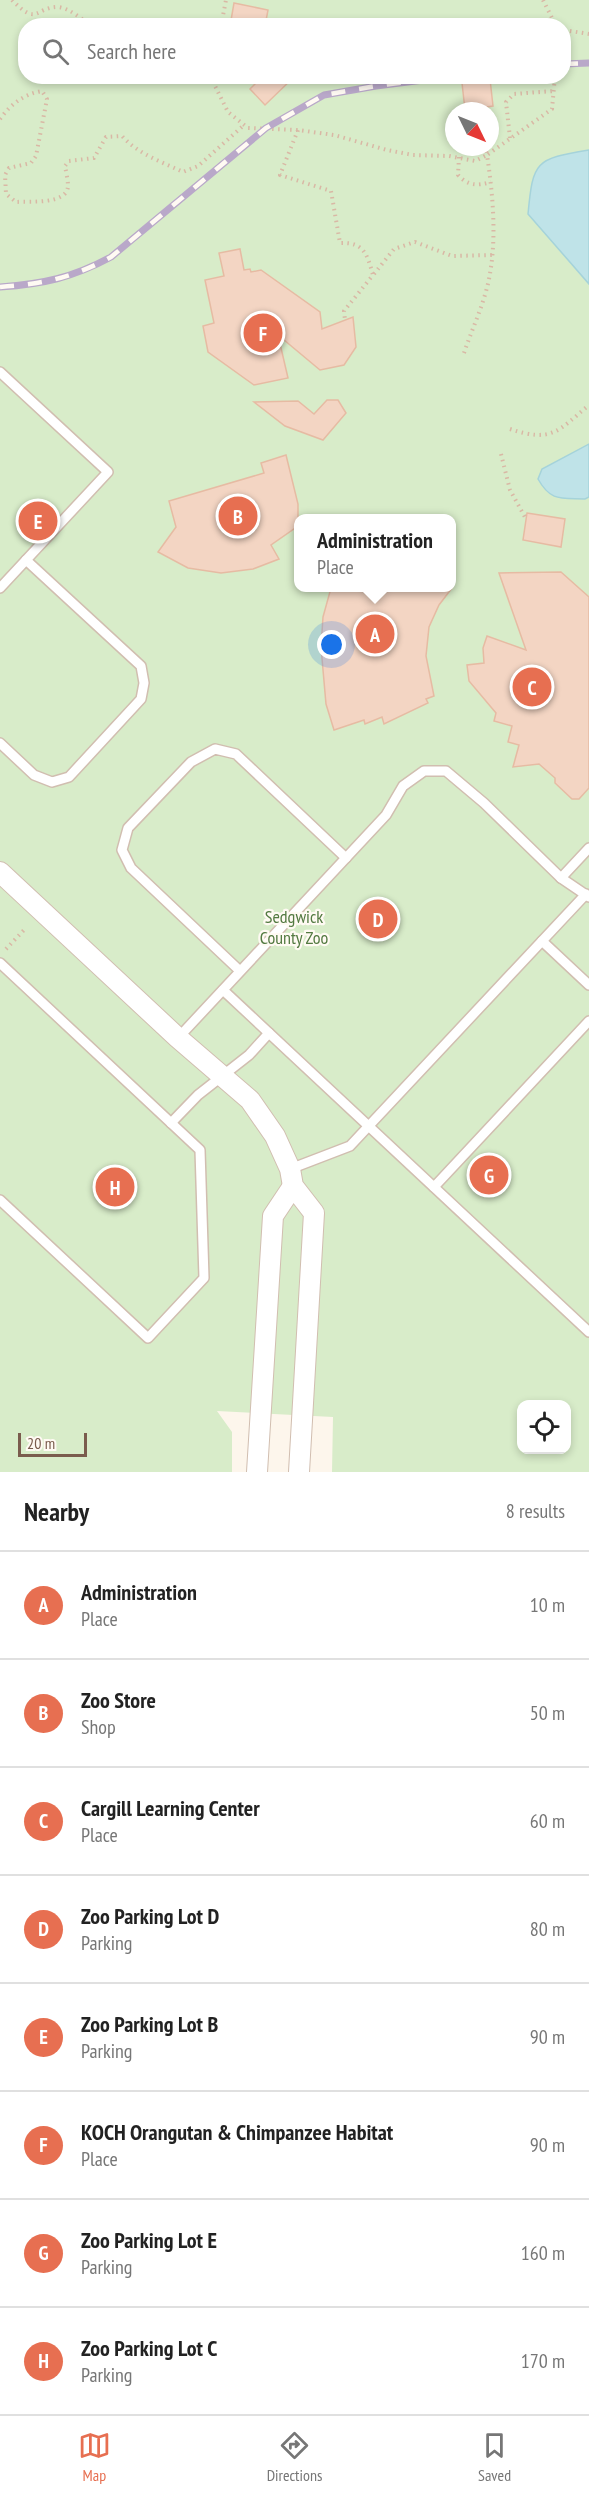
<!DOCTYPE html>
<html lang="en">
<head>
<meta charset="utf-8">
<style>
  body { margin:0; font-family:"PT Sans Narrow",sans-serif; background:#f2f2f2; color:#222 }
  .controls { position:absolute; right:18px; bottom:18px; display:grid; overflow:hidden; border-radius:12px; box-shadow:0 3px 9px #0003 }
  .controls button { width:54px; height:54px; display:grid; place-items:center; padding:0; border:0; border-bottom:2px solid #e0e0e0; background:#fff; color:#222; font:30px sans-serif }
  .compass { position:absolute; left:445px; top:102px; width:54px; height:54px; border-radius:50%; background:#fff; box-shadow:0 3px 9px #0003; rotate:133deg }
  .scale { position:absolute; left:18px; bottom:15px; width:69px; box-sizing:border-box; padding-left:6px; border:3px solid #7a5c4d; border-top:0; font-size:16px; line-height:21px; white-space:nowrap; color:#7a5c4d; -webkit-text-stroke:4px #fffaf3; paint-order:stroke }
  .you { position:absolute; left:332px; top:645px; width:21px; height:21px; margin:-15px; border:4px solid #fff; border-radius:50%; background:#1a73e8; box-shadow:0 0 0 9px #1a73e833 }
  .badge { display:grid; place-items:center; width:39px; height:39px; border-radius:50%; background:#e76f51; color:#fff; font-size:20px; font-weight:700 }
  .pin { position:absolute; translate:-50% -50%; border:3px solid #fff; box-shadow:0 2px 6px #0006 }
  .popup { position:absolute; left:294px; top:514px; width:162px; height:78px; box-sizing:border-box; display:grid; place-content:center; border-radius:12px; background:#fff; filter:drop-shadow(0 2px 4px #0005); font-size:20px; white-space:nowrap; color:#767676 }
  .popup b { font-size:22px; color:#222 }
  .popup::after { content:''; position:absolute; left:50%; top:100%; margin-left:-12px; border:12px solid transparent; border-top-color:#fff }
  .list { margin:0; padding:0; list-style:none }
  h2 { display:flex; justify-content:space-between; align-items:center; height:78px; margin:0; padding:0 24px; font-size:26px }
  h2 small { font-size:20px; font-weight:400; color:#767676 }
  .list li { display:grid; grid-template-columns:39px 1fr auto; gap:18px; align-items:center; box-sizing:border-box; height:108px; padding:0 24px; border-top:2px solid #e0e0e0 }
  .list b { display:block; font-size:22px; white-space:nowrap }
  .list p { margin:0; font-size:20px; white-space:nowrap; color:#767676 }
  .list em { font-size:20px; font-style:normal; color:#767676 }
  .icon { flex:none; width:33px; height:33px; fill:none; stroke:currentColor; stroke-width:2; stroke-linecap:round; stroke-linejoin:round }
  .map { position:relative; flex:none; width:589px; height:1472px; overflow:hidden }
  .search { position:absolute; background:#fff; box-shadow:0 3px 9px #0003; left:18px; right:18px; top:18px; height:66px; display:flex; align-items:center; gap:15px; box-sizing:border-box; padding:0 21px; border-radius:24px; color:#767676; font-size:22px }
  .sheet { height:942px; background:#fff }
  nav { display:flex; justify-content:space-around; align-items:center; box-sizing:border-box; height:84px; border-top:2px solid #e0e0e0; background:#fff; font-size:16px; color:#767676 }
  nav a { display:grid; justify-items:center; gap:3px }
  nav .on { color:#e76f51 }
  .map>svg:first-child { display:block }
</style>
</head>
<body>
<div class="map">
<svg width="589" height="1472" viewBox="0 0 589 1472">
  <rect width="100%" height="100%" fill="#fdf6ec"/>
  <path fill="#d8ecc9" fill-rule="evenodd" d="M0 0H589V1472H332L333 1417 217 1411 232 1432V1472H0ZM26 26H564V76H26ZM454 111H490V147H454ZM298 518H452V588H298ZM522 1404H566V1450H522Z"/>
  <g fill="#bfe3e8" stroke="#a5d3da" stroke-width="1.5">
    <path d="M589 150V284L528 214C533 161 535 159 589 150Z"/>
    <path d="M589 444V497L585 499C561 498 551 502 538 479L542 469Z"/>
  </g>
  <g fill="#f3d5c3" stroke="#e6bba3" stroke-width="1.5">
    <path d="M234 3 268 10 265 26H230Z"/>
    <path d="M263 76H295L265 105 250 89Z"/>
    <path d="M490 79 493 106 465 110 462 83Z"/>
    <path d="M240 249 244 270 250 269 251 272 261 270 320 312 322 329 353 317 356 347 344 365 320 370 278 335 288 378 254 385 208 352 203 326 214 323 205 280 224 276 219 253Z"/>
    <path d="M327 400H338L346 413 323 440 285 426 254 402 298 401 314 414Z"/>
    <path d="M286 455 298 504V526L271 545 279 559 253 569 221 573 188 568 158 552 176 527 169 501 264 473 261 463Z"/>
    <path d="M527 513 565 519 561 547 523 540Z"/>
    <path d="M561 572 589 597V788L579 799H572L555 783V778L539 764 513 767 519 745 508 742 512 726 494 721 496 713 469 681 467 665 484 663 483 648 487 636 526 650 499 573Z"/>
    <path d="M331 588H452L439 605 429 627 426 656 434 696 426 699 428 703 384 724 382 717 365 724 364 720 334 730 326 704 321 647 323 617Z"/>
  </g>
  <g fill="none" stroke-linecap="round" stroke-linejoin="round">
    <defs>
      <g id="lane">
        <path d="M0 372 108 472 0 588"/>
        <path d="M0 743 34 775 52 782 69 777 141 699 144 683 141 666 26 560"/>
        <path d="M561 878 589 848"/>
        <path d="M542 941 589 985"/>
        <path d="M0 963 200 1150 204 1278 148 1338 0 1200"/>
        <path d="M240 971 131 868 122 850 128 828 191 762 215 749 236 754 346 858"/>
        <path d="M223 990 589 1332"/>
        <path d="M178 1038 386 815 403 786 424 771H446L484 803 561 878 589 897"/>
        <path d="M171 1123 198 1095 249 1055 269 1033"/>
        <path d="M290 1169 350 1146 586 894"/>
        <path d="M434 1187 589 1021"/>
      </g>
      <g id="street">
        <path d="M0 872 178 1038 250 1100 275 1136 290 1169 293 1186 314 1213 299 1472"/>
        <path d="M257 1472 273 1216 293 1186"/>
      </g>
    </defs>
    <use href="#lane" stroke="#d1beb0" stroke-width="12"/>
    <use href="#street" stroke="#d1beb0" stroke-width="22"/>
    <g stroke="#d9b8a5" stroke-width="4" stroke-dasharray="1.5 4.5" stroke-linecap="butt">
      <path d="M12 0C38 27 35 7 58 7 69 8 82 19 91 26"/>
      <path d="M543 0 556 26"/>
      <path d="M151 26 163 21 172 22 176 26"/>
      <path d="M221 26 226 0"/>
      <path d="M564 30 589 34"/>
      <path d="M210 76 228 112 248 128 298 130 334 135 387 150 413 155 449 156 475 161 487 155 485 147"/>
      <path d="M479 108 480 111"/>
      <path d="M0 119C11 104 24 94 42 91L47 99 36 156 31 163 9 168 5 175 6 194 16 202C30 201 67 205 68 186 68 180 66 172 65 166L69 161 94 158 106 137 122 136C138 154 162 162 183 172L198 166 244 125"/>
      <path d="M298 130 280 175 331 191 340 243C364 242 367 254 373 275L344 311 345 320"/>
      <path d="M510 138 506 102 514 94 554 91"/>
      <path d="M459 157 458 175C468 186 477 186 491 182"/>
      <path d="M374 274 394 249 415 242 452 256 493 255"/>
      <path d="M464 353C472 329 484 304 489 279 497 239 493 195 487 155L552 109 555 76"/>
      <path d="M510 429C552 443 558 431 589 405"/>
      <path d="M501 454 510 490 526 519"/>
      <path d="M6 949 24 930"/>
    </g>
    <use href="#lane" stroke="#fff" stroke-width="9"/>
    <use href="#street" stroke="#fff" stroke-width="20"/>
    <defs>
      <g id="rail">
        <path d="M564 64 589 63"/>
        <path d="M0 287C43 284 72 278 111 257L266 128 324 95 376 86 455 76"/>
      </g>
    </defs>
    <use href="#rail" stroke="#b9a8c9" stroke-width="7"/>
    <use href="#rail" stroke="#fffaf3" stroke-width="4.5" stroke-dasharray="14" stroke-linecap="butt"/>
  </g>
  <g text-anchor="middle" stroke-width="4.5" stroke-linejoin="round" paint-order="stroke">
    <g font-size="18" fill="#537a41" stroke="#fffaf3">
      <text x="294" y="923">Sedgwick<tspan x="294" dy="21">County Zoo</tspan></text>
    </g>
  </g>
</svg>
<div class="controls">
<button><svg class="icon" aria-label="locate" viewBox="0 0 24 24"><circle cx="12" cy="12" r="6"/><path d="M12 2v4M12 18v4M2 12h4M18 12h4"/></svg></button>
</div>
<svg class="compass" viewBox="-18 -18 36 36"><path d="M0-13l5 13h-10z" fill="#e53935"/><path d="M0 13l5-13h-10z" fill="#767676"/></svg>
<div class="scale">20 m</div>
<div class="you"></div>
<div class="pin badge" style="left:375px;top:634px">A</div>
<div class="popup"><b>Administration</b>Place</div>
<div class="pin badge" style="left:238px;top:516px">B</div>
<div class="pin badge" style="left:532px;top:687px">C</div>
<div class="pin badge" style="left:378px;top:919px">D</div>
<div class="pin badge" style="left:38px;top:521px">E</div>
<div class="pin badge" style="left:263px;top:333px">F</div>
<div class="pin badge" style="left:489px;top:1175px">G</div>
<div class="pin badge" style="left:115px;top:1187px">H</div>
<div class="search"><svg class="icon" aria-label="search" viewBox="0 0 24 24"><circle cx="10" cy="10" r="6"/><path d="M15 15l6 6"/></svg>Search here</div>
</div>
<section class="sheet">
<h2>Nearby<small>8 results</small></h2>
<ul class="list">
<li><span class="badge">A</span><div><b>Administration</b><p>Place</p></div><em>10 m</em></li>
<li><span class="badge">B</span><div><b>Zoo Store</b><p>Shop</p></div><em>50 m</em></li>
<li><span class="badge">C</span><div><b>Cargill Learning Center</b><p>Place</p></div><em>60 m</em></li>
<li><span class="badge">D</span><div><b>Zoo Parking Lot D</b><p>Parking</p></div><em>80 m</em></li>
<li><span class="badge">E</span><div><b>Zoo Parking Lot B</b><p>Parking</p></div><em>90 m</em></li>
<li><span class="badge">F</span><div><b>KOCH Orangutan &amp; Chimpanzee Habitat</b><p>Place</p></div><em>90 m</em></li>
<li><span class="badge">G</span><div><b>Zoo Parking Lot E</b><p>Parking</p></div><em>160 m</em></li>
<li><span class="badge">H</span><div><b>Zoo Parking Lot C</b><p>Parking</p></div><em>170 m</em></li>
</ul>
</section>
<nav>
<a class="on"><svg class="icon" aria-label="map" viewBox="0 0 24 24"><path d="M3 6l6-2 6 2 6-2v14l-6 2-6-2-6 2zM9 4v14M15 6v14"/></svg>Map</a>
<a><svg class="icon" aria-label="directions" viewBox="0 0 24 24"><path d="M12 3l9 9-9 9-9-9zM9 14v-3h6M13 9l2 2-2 2"/></svg>Directions</a>
<a><svg class="icon" aria-label="saved" viewBox="0 0 24 24"><path d="M7 4h10v16l-5-4-5 4z"/></svg>Saved</a>
</nav>
</body>
</html>
